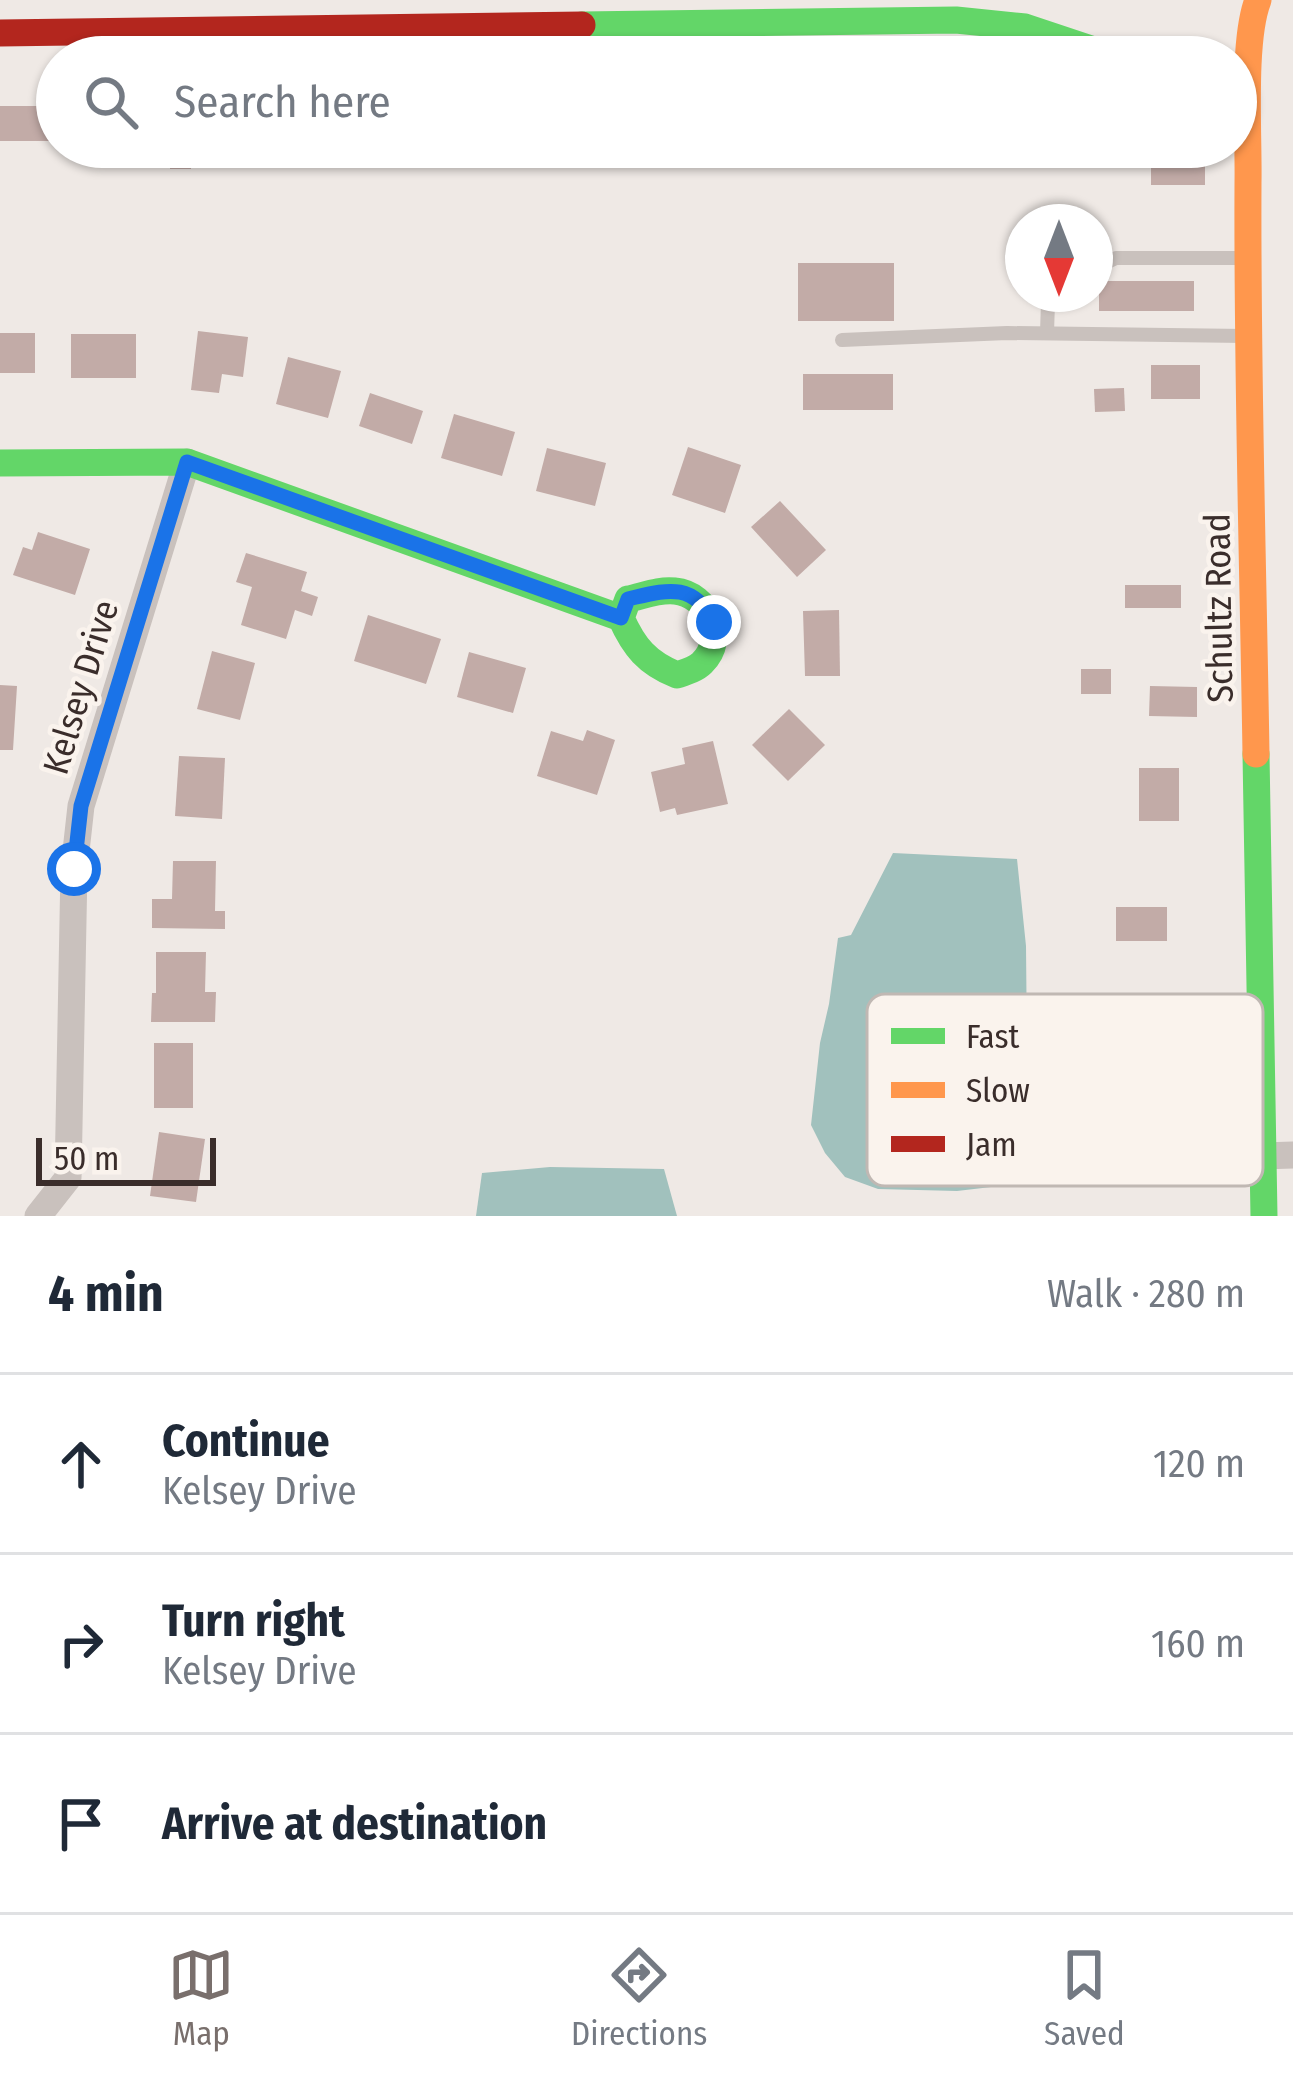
<!DOCTYPE html>
<html lang="en">
<head>
<meta charset="utf-8">
<style>
  body { margin:0; font-family:"Fira Sans Condensed",sans-serif; background:#f6f6f7; color:#1f2937 }
  .compass { position:absolute; left:1005px; top:204px; width:108px; height:108px; border-radius:50%; background:#fff; box-shadow:0 3px 9px #0004; rotate:180deg }
  .scale { position:absolute; left:36px; bottom:30px; width:180px; box-sizing:border-box; padding-left:12px; border:6px solid #3a2d2b; border-top:0; font-size:33px; line-height:42px; white-space:nowrap; color:#3a2d2b; -webkit-text-stroke:9px #faf3ed; paint-order:stroke }
  .stop { position:absolute; width:36px; height:36px; margin:-27px; border:9px solid #1a73e8; border-radius:50%; background:#fff }
  .stop.end { background:#1a73e8; border-color:#fff; box-shadow:0 3px 12px #0008 }
  .list { margin:0; padding:0; list-style:none }
  h2 { display:flex; justify-content:space-between; align-items:center; height:156px; margin:0; padding:0 48px; font-size:51px }
  h2 small { font-size:39px; font-weight:400; color:#747a83 }
  .list li { display:grid; grid-template-columns:78px 1fr auto; gap:36px; align-items:center; box-sizing:border-box; height:180px; padding:0 48px; border-top:3px solid #e0e1e3 }
  .list b { display:block; font-size:45px; white-space:nowrap }
  .list p { margin:0; font-size:39px; white-space:nowrap; color:#747a83 }
  .list em { font-size:39px; font-style:normal; color:#747a83 }
  .icon { flex:none; width:66px; height:66px; fill:none; stroke:currentColor; stroke-width:2; stroke-linecap:round; stroke-linejoin:round }
  .map { position:relative; flex:none; width:1293px; height:1216px; overflow:hidden }
  .search { position:absolute; background:#fff; box-shadow:0 3px 9px #0004; left:36px; right:36px; top:36px; height:132px; display:flex; align-items:center; gap:30px; box-sizing:border-box; padding:0 42px; border-radius:66px; color:#747a83; font-size:45px }
  .sheet { height:696px; background:#fff }
  nav { display:flex; justify-content:space-around; align-items:center; box-sizing:border-box; height:168px; border-top:3px solid #e0e1e3; background:#fff; font-size:33px; color:#747a83 }
  nav a { display:grid; justify-items:center; gap:6px }
  nav .on { color:#796f6c }
  .map>svg:first-child { display:block }
</style>
</head>
<body>
<div class="map">
<svg width="1293" height="1216" viewBox="0 0 1293 1216">
  <rect width="100%" height="100%" fill="#efe9e5"/>
  <g fill="#a1c1bd">
    <path d="M893 853 1017 859 1026 946 1028 1151 1008 1185 957 1191 878 1189 845 1177 825 1153 811 1125 820 1043 829 1004 838 938 851 935Z"/>
    <path d="M550 1167 664 1169 677 1216H476L482 1173Z"/>
  </g>
  <g fill="#c2aba7">
    <rect x="0" y="106" width="50" height="35"/>
    <path d="M170 147H223V159H191V169H170Z"/>
    <rect x="992" y="147" width="40" height="9"/>
    <rect x="1151" y="153" width="54" height="32"/>
    <rect x="798" y="263" width="96" height="58"/>
    <rect x="1099" y="281" width="95" height="30"/>
    <path d="M198 331 248 337 243 377 222 374 219 393 191 390Z"/>
    <rect x="0" y="333" width="35" height="40"/>
    <rect x="71" y="334" width="65" height="44"/>
    <path d="M288 357 341 371 328 418 276 404Z"/>
    <rect x="1151" y="365" width="49" height="34"/>
    <rect x="803" y="374" width="90" height="36"/>
    <path d="M1124 388 1125 411 1095 412 1094 389Z"/>
    <path d="M370 393 423 411 412 444 359 426Z"/>
    <path d="M454 414 515 432 502 476 441 458Z"/>
    <path d="M688 447 741 465 725 513 672 495Z"/>
    <path d="M547 448 606 463 595 506 536 491Z"/>
    <path d="M780 501 826 550 797 577 751 527Z"/>
    <path d="M38 532 90 549 75 595 13 575 23 547 32 550Z"/>
    <path d="M246 553 307 572 301 591 318 597 312 616 295 610 286 639 241 625 252 587 236 582Z"/>
    <rect x="1125" y="585" width="56" height="23"/>
    <path d="M839 610 840 676H805L803 611Z"/>
    <path d="M368 615 441 639 426 684 354 661Z"/>
    <path d="M212 651 255 663 240 720 197 709Z"/>
    <path d="M469 652 526 668 513 713 457 697Z"/>
    <rect x="1081" y="669" width="30" height="25"/>
    <path d="M0 685 17 686 13 750H0Z"/>
    <path d="M1150 686 1197 687V717L1149 716Z"/>
    <path d="M789 709 825 745 788 781 752 745Z"/>
    <path d="M587 730 615 740 597 795 537 776 551 731 583 741Z"/>
    <path d="M713 741 728 804 677 815 675 808 660 812 651 772 685 764 682 748Z"/>
    <path d="M179 756 225 758 222 819 175 816Z"/>
    <rect x="1139" y="768" width="40" height="53"/>
    <path d="M173 861H216L215 911H225V929L152 928V899H172Z"/>
    <rect x="1116" y="907" width="51" height="34"/>
    <path d="M156 952H206L205 992H216L215 1022H151L152 993H156Z"/>
    <rect x="154" y="1043" width="39" height="65"/>
    <path d="M159 1132 205 1139 196 1202 150 1196Z"/>
  </g>
  <g fill="none" stroke-linecap="round" stroke-linejoin="round">
    <g stroke="#c9c1bd" stroke-width="14">
      <path d="M1095 268 1116 258H1243"/>
      <path d="M1047 333 1048 302 1057 294"/>
      <path d="M842 340 1007 333 1245 336"/>
    </g>
    <g stroke="#c9c1bd" stroke-width="27">
      <path d="M1264 1156 1293 1155"/>
      <path d="M38 1216 68 1178 74 869 81 806 187 462"/>
    </g>
    <g stroke="#63d668" stroke-width="27">
      <path d="M582 25 956 20 1025 27 1115 57"/>
      <path d="M0 463 187 462 621 618C634 647 647 663 677 675 686 672 696 669 702 663 728 638 708 594 675 591 659 589 643 596 628 599L621 618"/>
      <path d="M1256 754 1264 1216"/>
    </g>
    <path stroke="#ff974d" stroke-width="27" d="M1256 754C1253 563 1247 373 1248 183 1249 136 1242 41 1258 0"/>
    <path stroke="#b3261e" stroke-width="27" d="M0 33 582 25"/>
  </g>
  <g fill="none" stroke-linecap="round" stroke-linejoin="round">
    <path stroke="#1a73e8" stroke-width="15" d="M74 869 81 806 187 462 621 618 628 599C667 590 692 581 714 622"/>
  </g>
  <g text-anchor="middle" stroke-width="9" stroke-linejoin="round" paint-order="stroke">
    <g font-size="36" fill="#3a2d2b" stroke="#faf3ed">
      <text transform="translate(1218 608) rotate(-91)" y="13">Schultz Road</text>
      <text transform="translate(80 687) rotate(-73)" y="13">Kelsey Drive</text>
    </g>
  </g>
  <rect x="867" y="994" width="396" height="192" rx="18" fill="#faf3ed" stroke="#c0b8b3" stroke-width="3"/>
  <rect x="891" y="1028" width="54" height="16" fill="#63d668"/>
  <rect x="891" y="1082" width="54" height="16" fill="#ff974d"/>
  <rect x="891" y="1136" width="54" height="16" fill="#b3261e"/>
  <g font-size="33" fill="#3a2d2b">
    <text x="966" y="1048">Fast</text>
    <text x="966" y="1102">Slow</text>
    <text x="966" y="1156">Jam</text>
  </g>
</svg>
<svg class="compass" viewBox="-18 -18 36 36"><path d="M0-13l5 13h-10z" fill="#e53935"/><path d="M0 13l5-13h-10z" fill="#747a83"/></svg>
<div class="scale">50 m</div>
<div class="stop" style="left:74px;top:869px"></div>
<div class="stop end" style="left:714px;top:622px"></div>
<div class="search"><svg class="icon" aria-label="search" viewBox="0 0 24 24"><circle cx="10" cy="10" r="6"/><path d="M15 15l6 6"/></svg>Search here</div>
</div>
<section class="sheet">
<h2>4 min<small>Walk · 280 m</small></h2>
<ul class="list">
<li><svg class="icon" aria-label="ahead" viewBox="0 0 24 24"><path d="M12 20V5M6 11l6-6 6 6"/></svg><div><b>Continue</b><p>Kelsey Drive</p></div><em>120 m</em></li>
<li><svg class="icon" aria-label="right" viewBox="0 0 24 24"><path d="M7 20v-9h11M14 6l5 5-5 5"/></svg><div><b>Turn right</b><p>Kelsey Drive</p></div><em>160 m</em></li>
<li><svg class="icon" aria-label="arrive" viewBox="0 0 24 24"><path d="M6 21V4h12l-3 4 3 4H6"/></svg><div><b>Arrive at destination</b></div></li>
</ul>
</section>
<nav>
<a class="on"><svg class="icon" aria-label="map" viewBox="0 0 24 24"><path d="M3 6l6-2 6 2 6-2v14l-6 2-6-2-6 2zM9 4v14M15 6v14"/></svg>Map</a>
<a><svg class="icon" aria-label="directions" viewBox="0 0 24 24"><path d="M12 3l9 9-9 9-9-9zM9 14v-3h6M13 9l2 2-2 2"/></svg>Directions</a>
<a><svg class="icon" aria-label="saved" viewBox="0 0 24 24"><path d="M7 4h10v16l-5-4-5 4z"/></svg>Saved</a>
</nav>
</body>
</html>
